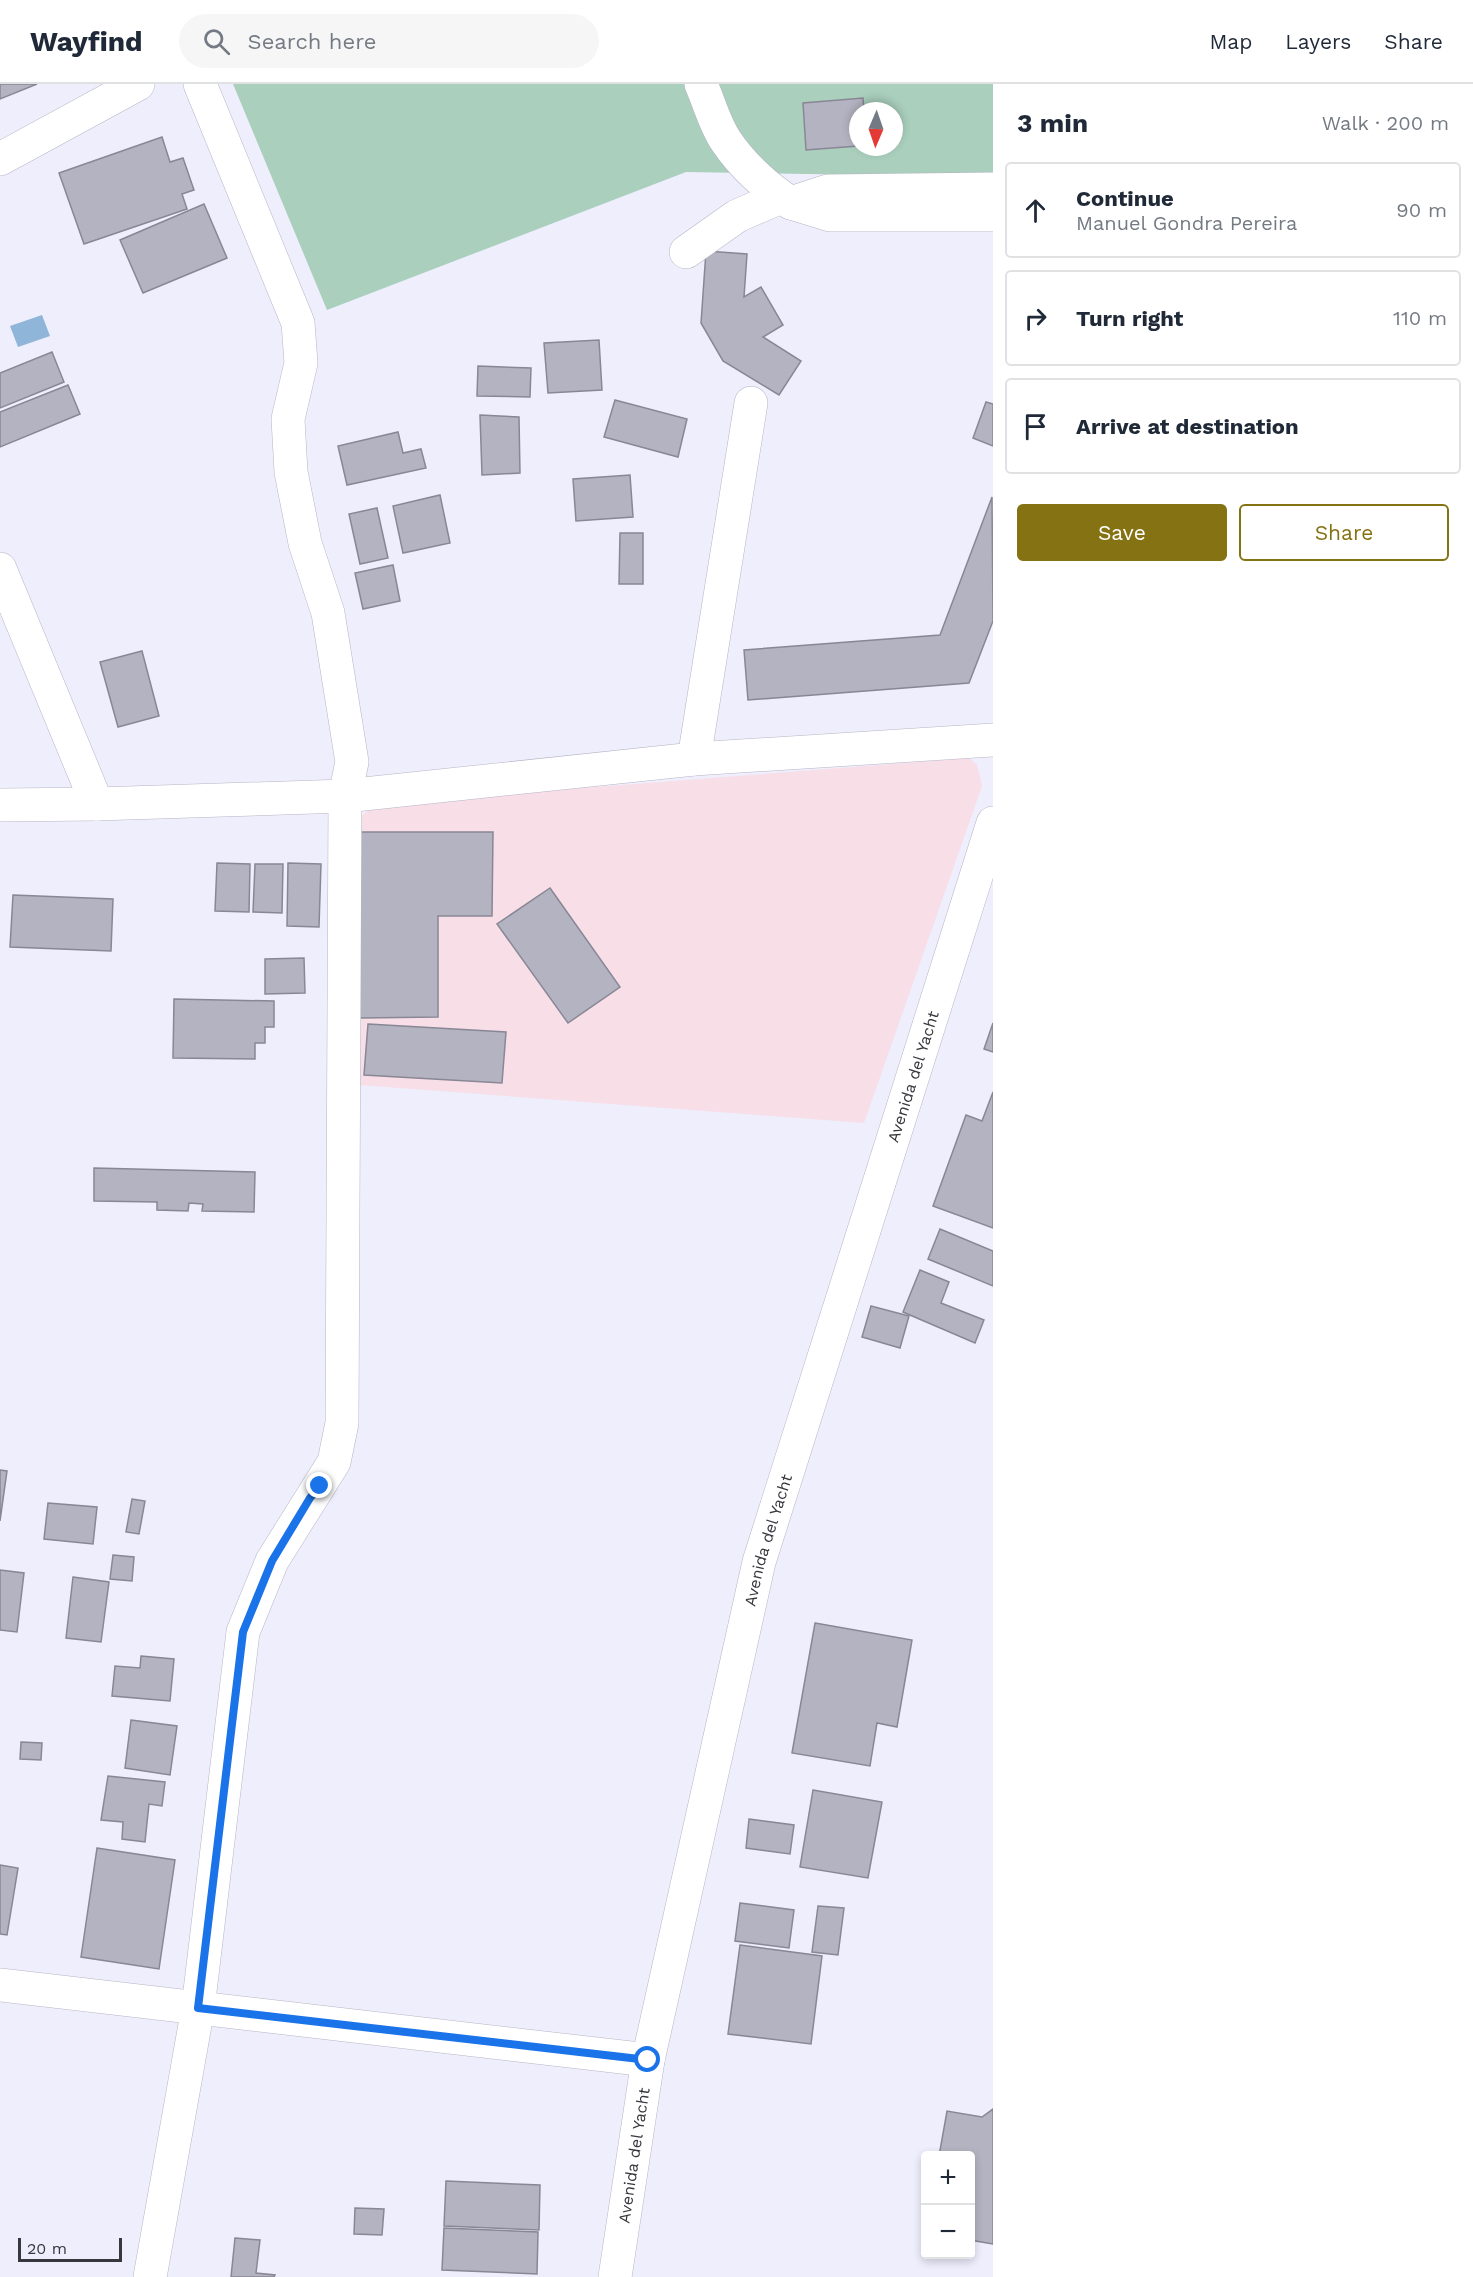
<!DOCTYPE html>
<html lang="en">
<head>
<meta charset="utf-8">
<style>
  body { margin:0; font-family:"Work Sans",sans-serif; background:#f6f6f7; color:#1f2937 }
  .controls { position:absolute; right:18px; bottom:18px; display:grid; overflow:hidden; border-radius:6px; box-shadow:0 3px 9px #0003 }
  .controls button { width:54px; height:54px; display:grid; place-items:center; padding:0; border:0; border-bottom:2px solid #e0e1e3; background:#fff; color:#1f2937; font:30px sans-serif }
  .compass { position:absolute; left:849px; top:18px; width:54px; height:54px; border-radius:50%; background:#fff; box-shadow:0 3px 9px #0003; rotate:182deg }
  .scale { position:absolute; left:18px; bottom:15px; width:104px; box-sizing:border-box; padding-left:6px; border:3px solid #37373d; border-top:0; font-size:16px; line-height:21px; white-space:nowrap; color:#37373d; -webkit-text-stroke:4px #efeefd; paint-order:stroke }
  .stop { position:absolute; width:18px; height:18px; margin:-14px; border:4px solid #1a73e8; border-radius:50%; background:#fff }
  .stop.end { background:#1a73e8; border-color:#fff; box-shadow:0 2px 6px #0008 }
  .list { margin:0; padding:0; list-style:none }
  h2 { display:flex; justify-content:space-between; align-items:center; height:78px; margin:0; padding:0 24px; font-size:26px }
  h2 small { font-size:20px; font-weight:400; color:#747a83 }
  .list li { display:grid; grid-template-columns:39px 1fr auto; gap:18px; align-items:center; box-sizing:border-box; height:96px; margin:0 12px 12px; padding:0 12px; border:2px solid #e0e1e3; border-radius:6px }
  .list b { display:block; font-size:22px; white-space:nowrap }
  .list p { margin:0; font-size:20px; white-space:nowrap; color:#747a83 }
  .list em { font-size:20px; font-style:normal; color:#747a83 }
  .actions { display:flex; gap:12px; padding:18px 24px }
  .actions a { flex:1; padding:14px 0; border:2px solid #857213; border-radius:6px; text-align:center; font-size:21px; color:#857213 }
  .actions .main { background:#857213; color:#fff }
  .icon { flex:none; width:33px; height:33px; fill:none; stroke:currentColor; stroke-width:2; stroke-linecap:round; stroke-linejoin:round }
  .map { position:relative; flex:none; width:993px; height:2193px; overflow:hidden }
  header { display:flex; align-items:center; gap:36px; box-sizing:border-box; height:84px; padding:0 30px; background:#fff; border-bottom:2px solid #e0e1e3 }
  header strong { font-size:28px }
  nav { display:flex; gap:33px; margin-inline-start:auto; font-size:21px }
  .search { width:420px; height:54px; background:#f6f6f7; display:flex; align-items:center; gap:15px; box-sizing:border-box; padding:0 21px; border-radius:33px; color:#747a83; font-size:22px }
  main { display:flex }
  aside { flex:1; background:#fff }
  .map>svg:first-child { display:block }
</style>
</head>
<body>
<header>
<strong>Wayfind</strong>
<div class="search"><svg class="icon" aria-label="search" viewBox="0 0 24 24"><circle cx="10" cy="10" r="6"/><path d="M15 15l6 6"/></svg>Search here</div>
<nav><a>Map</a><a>Layers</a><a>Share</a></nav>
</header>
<main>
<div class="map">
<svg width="993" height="2193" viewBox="0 0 993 2193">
  <rect width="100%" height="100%" fill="#efeefd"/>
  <path fill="#f7dee7" d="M969 674 977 681 982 702 864 1039 359 1001 356 737 375 720Z"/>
  <path fill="#aacfbd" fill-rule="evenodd" d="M233 0H993V93L686 88 327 226ZM858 27H894V63H858Z"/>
  <path fill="#8fb5d8" d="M42 231 50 252 18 263 10 242Z"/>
  <g fill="#b4b3c1" stroke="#898795" stroke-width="1.5">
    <path d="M0 0H37L0 15Z"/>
    <path d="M863 14 864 27H858V62L806 66 803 19Z"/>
    <path d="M162 53 170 78 183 74 194 106 182 110 187 125 84 160 59 89Z"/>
    <path d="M204 120 227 174 143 209 120 156Z"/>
    <path d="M706 167 747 170 744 213 761 203 783 241 763 253 801 277 779 311 723 277 701 239Z"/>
    <path d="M599 256 602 306 548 309 544 259Z"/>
    <path d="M52 268 64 298 0 324V289Z"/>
    <path d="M478 282 531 284 530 313 477 312Z"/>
    <path d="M68 301 80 330 0 363V328Z"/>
    <path d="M615 316 687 335 678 373 604 353Z"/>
    <path d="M986 318 993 320V362L973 354Z"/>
    <path d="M480 331 519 333 520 389 482 391Z"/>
    <path d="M398 348 403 369 421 365 426 384 347 401 338 362Z"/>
    <path d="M630 391 633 433 576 437 573 395Z"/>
    <path d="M440 411 450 459 403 469 393 422Z"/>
    <path d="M992 413 993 537 969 599 748 616 744 566 940 551Z"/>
    <path d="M377 424 388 474 360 480 349 430Z"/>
    <path d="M620 449H643V500H619Z"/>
    <path d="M393 481 400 517 363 525 355 489Z"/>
    <path d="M142 567 159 632 118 643 100 578Z"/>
    <path d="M360 748H493L492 832H438V933L360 934Z"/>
    <path d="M217 779 250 780 249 828 215 827Z"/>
    <path d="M288 779 321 780 319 843 287 842Z"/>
    <path d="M255 780H283L282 829 253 828Z"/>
    <path d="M550 804 620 903 568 939 497 840Z"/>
    <path d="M13 811 113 815 111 867 10 863Z"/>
    <path d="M304 874 305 909 265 910V875Z"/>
    <path d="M174 915 274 917V943H265V959H255V975L173 974Z"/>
    <path d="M993 939V968L984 965Z"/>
    <path d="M368 940 506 948 502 999 364 991Z"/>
    <path d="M993 1008V1144L933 1122 966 1031 982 1037Z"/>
    <path d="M94 1084 255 1088 254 1128 202 1127 203 1120 189 1119 188 1127 157 1126V1118L94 1117Z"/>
    <path d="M940 1145 993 1167V1202L928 1175Z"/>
    <path d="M920 1186 949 1198 941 1219 984 1236 975 1259 903 1228Z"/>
    <path d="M871 1222 909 1232 900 1264 862 1253Z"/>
    <path d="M0 1386 7 1387 0 1437Z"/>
    <path d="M132 1415 145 1417 139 1450 126 1448Z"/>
    <path d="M48 1419 97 1423 93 1460 44 1455Z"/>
    <path d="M113 1471 134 1473 132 1497 110 1495Z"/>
    <path d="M0 1486 24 1489 17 1548 0 1546Z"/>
    <path d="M73 1493 109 1498 101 1558 66 1554Z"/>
    <path d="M815 1539 912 1556 897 1643 877 1639 870 1682 792 1669Z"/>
    <path d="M141 1572 174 1575 170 1617 112 1612 115 1582 140 1584Z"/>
    <path d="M131 1636 177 1642 170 1691 125 1684Z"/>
    <path d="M21 1658 42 1659 41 1676 20 1675Z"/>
    <path d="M108 1692 165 1698 162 1722 149 1720 145 1758 122 1755 123 1738 101 1736Z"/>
    <path d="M813 1706 882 1718 868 1794 800 1783Z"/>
    <path d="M749 1735 794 1741 790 1770 746 1764Z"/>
    <path d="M97 1764 175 1776 159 1885 81 1873Z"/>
    <path d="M0 1781 18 1784 7 1851 0 1850Z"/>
    <path d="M740 1819 794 1826 789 1864 735 1857Z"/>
    <path d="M818 1822 844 1824 838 1871 812 1868Z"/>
    <path d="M740 1861 822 1872 811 1960 728 1950Z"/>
    <path d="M993 2025V2160L970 2156V2072H939L947 2027 982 2033Z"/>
    <path d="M446 2097 540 2101 539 2146 444 2142Z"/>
    <path d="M355 2124 384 2125 382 2151 354 2150Z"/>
    <path d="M444 2144 538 2148 537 2190 442 2186Z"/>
    <path d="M235 2154 260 2156 256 2189 275 2191 274 2193H231Z"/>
  </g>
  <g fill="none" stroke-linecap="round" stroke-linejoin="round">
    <defs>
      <g id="minor">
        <path d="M701 0C709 18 715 41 726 57 742 81 767 104 791 119"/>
        <path d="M0 75 138 0"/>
        <path d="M993 105 828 107 791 119 830 131H993"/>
        <path d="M686 168 737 132 781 113"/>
        <path d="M0 485 97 720"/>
        <path d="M694 675 751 319"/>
        <path d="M0 721 97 720 345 712 694 675 993 656"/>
        <path d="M0 1901 648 1976"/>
        <path d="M150 2193 198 1924 243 1548 272 1477 334 1378 342 1339 345 712 352 678 328 529 305 459 291 388 288 335 301 279 298 239 200 0"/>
        <path id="s1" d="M615 2193 648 1976 759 1478 993 739"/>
      </g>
    </defs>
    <use href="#minor" stroke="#b7b5c4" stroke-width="34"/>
    <use href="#minor" stroke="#fff" stroke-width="33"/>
  </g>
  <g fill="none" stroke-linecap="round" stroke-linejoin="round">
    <path stroke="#1a73e8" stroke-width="8" d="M320 1402 310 1414 272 1477 243 1548 198 1924 648 1976"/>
  </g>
  <g text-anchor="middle" stroke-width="6" stroke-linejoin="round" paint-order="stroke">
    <g font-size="16" fill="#37373d" stroke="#efeefd">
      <text dy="6" stroke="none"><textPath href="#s1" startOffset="1239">Avenida del Yacht</textPath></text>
      <text dy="6" stroke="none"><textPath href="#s1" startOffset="753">Avenida del Yacht</textPath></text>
      <text dy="6" stroke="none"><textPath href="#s1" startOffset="123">Avenida del Yacht</textPath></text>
    </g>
  </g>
</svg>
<div class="controls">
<button>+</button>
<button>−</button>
</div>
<svg class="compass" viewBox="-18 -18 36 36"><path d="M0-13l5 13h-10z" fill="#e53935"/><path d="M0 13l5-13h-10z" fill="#747a83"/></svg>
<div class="scale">20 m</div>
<div class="stop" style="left:648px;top:1976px"></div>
<div class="stop end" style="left:320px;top:1402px"></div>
</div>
<aside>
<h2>3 min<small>Walk · 200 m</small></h2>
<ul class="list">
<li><svg class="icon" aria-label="ahead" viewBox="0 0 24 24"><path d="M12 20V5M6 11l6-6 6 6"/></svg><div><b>Continue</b><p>Manuel Gondra Pereira</p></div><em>90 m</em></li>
<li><svg class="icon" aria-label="right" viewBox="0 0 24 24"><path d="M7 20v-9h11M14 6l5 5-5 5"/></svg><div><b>Turn right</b></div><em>110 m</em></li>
<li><svg class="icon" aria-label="arrive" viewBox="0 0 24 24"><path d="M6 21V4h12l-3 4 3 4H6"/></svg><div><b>Arrive at destination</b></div></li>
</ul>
<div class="actions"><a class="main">Save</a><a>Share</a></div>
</aside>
</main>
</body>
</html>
